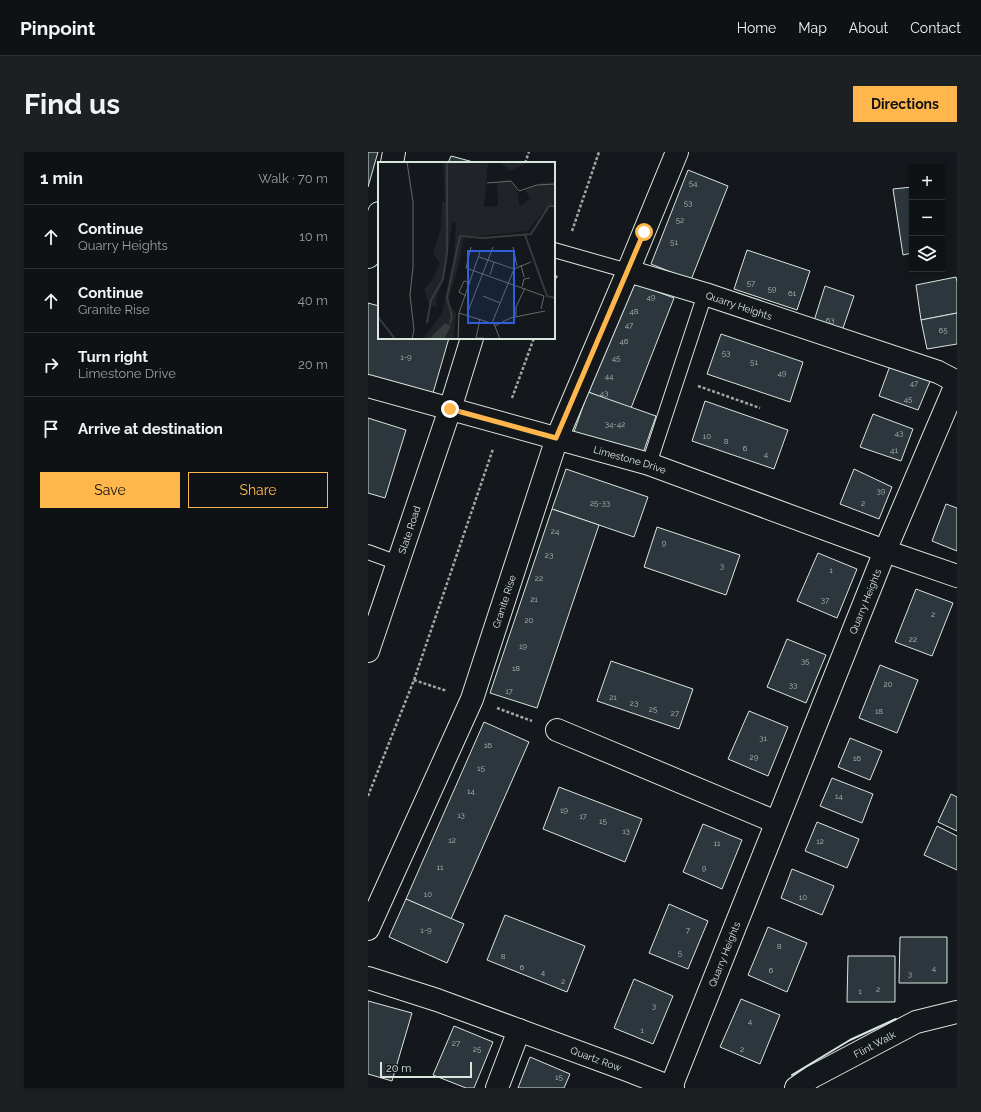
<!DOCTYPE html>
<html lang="en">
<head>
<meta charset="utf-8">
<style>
  body { margin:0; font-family:Raleway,sans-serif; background:#1d2022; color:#f1f3f6 }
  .controls { position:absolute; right:12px; top:12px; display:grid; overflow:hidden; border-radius:0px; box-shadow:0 2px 6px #0003 }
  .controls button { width:36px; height:36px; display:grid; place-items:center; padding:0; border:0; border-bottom:1px solid #2f3234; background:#0f1215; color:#f1f3f6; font:20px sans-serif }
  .scale { position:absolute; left:12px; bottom:10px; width:92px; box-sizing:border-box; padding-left:4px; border:2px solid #d8e6dc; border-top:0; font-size:11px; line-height:14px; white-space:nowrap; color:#d8e6dc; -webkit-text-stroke:3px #14181c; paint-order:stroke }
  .stop { position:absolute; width:12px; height:12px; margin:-9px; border:3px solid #ffb74d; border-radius:50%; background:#fff }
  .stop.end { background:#ffb74d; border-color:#fff; box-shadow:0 1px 4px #0008 }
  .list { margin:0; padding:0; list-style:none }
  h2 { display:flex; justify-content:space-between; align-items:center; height:52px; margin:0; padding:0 16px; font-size:17px }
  h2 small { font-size:13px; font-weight:400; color:#9b9ea0 }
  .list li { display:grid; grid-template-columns:26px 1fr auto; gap:12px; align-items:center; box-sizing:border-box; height:64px; padding:0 16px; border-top:1px solid #2f3234 }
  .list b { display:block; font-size:15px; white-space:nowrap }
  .list p { margin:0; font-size:13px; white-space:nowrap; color:#9b9ea0 }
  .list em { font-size:13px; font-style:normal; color:#9b9ea0 }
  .actions { display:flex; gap:8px; padding:12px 16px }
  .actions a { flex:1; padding:9px 0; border:1px solid #ffb74d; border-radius:0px; text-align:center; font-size:14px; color:#ffb74d }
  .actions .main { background:#ffb74d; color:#111 }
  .icon { flex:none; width:22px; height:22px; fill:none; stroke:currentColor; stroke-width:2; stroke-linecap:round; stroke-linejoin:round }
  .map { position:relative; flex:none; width:589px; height:936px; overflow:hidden; border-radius:0px }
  header { display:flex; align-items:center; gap:24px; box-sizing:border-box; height:56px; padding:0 20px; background:#0f1215; border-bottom:1px solid #2f3234 }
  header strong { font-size:19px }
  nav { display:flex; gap:22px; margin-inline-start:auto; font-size:14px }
  .intro { display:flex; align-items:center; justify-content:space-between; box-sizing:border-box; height:96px; padding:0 24px }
  h1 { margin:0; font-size:28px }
  .button { padding:10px 18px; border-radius:0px; background:#ffb74d; color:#111; font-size:14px; font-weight:700 }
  main { display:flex; gap:24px; padding:0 24px }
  aside { flex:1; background:#0f1215; border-radius:0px; box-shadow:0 2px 6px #0003 }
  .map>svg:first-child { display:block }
</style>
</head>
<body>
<header>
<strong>Pinpoint</strong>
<nav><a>Home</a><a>Map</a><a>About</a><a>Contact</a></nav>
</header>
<div class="intro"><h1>Find us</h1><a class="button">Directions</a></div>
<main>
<aside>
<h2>1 min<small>Walk · 70 m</small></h2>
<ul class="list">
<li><svg class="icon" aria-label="ahead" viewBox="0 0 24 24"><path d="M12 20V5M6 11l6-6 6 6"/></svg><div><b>Continue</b><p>Quarry Heights</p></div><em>10 m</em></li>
<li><svg class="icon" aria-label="ahead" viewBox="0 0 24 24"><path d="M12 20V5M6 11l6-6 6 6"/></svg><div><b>Continue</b><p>Granite Rise</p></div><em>40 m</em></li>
<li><svg class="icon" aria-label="right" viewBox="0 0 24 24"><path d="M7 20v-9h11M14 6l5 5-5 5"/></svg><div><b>Turn right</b><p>Limestone Drive</p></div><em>20 m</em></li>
<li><svg class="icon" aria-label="arrive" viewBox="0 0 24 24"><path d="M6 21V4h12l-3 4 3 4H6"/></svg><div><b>Arrive at destination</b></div></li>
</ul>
<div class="actions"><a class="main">Save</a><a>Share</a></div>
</aside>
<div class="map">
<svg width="589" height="936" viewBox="0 0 589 936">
  <rect width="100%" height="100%" fill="#14181c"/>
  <g fill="#2c363c" stroke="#d8e6dc">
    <path d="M0 0H10L0 35Z"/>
    <path d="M83 4 109 11H80Z"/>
    <path d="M320 18 360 34 323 128 283 112Z"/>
    <path d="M544 35V101L535 103 525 37Z"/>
    <path d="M379 98 442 119 429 158 366 137Z"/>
    <path d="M588 125 589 130V161L553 168 548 133Z"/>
    <path d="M263 130 306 146 263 256 220 240Z"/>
    <path d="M457 134 486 144 473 182 445 172Z"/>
    <path d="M0 151 11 154V186H81L65 241 0 223Z"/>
    <path d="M589 161V192L559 197 553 168Z"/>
    <path d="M353 182 435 210 422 250 339 222Z"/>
    <path d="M523 211 563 227 550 258 511 244Z"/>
    <path d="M220 240 288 264 274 304 206 280Z"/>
    <path d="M337 249 420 278 406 317 324 289Z"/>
    <path d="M505 262 545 277 533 309 492 295Z"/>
    <path d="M0 266 38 278 17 346 0 341Z"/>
    <path d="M198 317 280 345 266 385 184 357Z"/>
    <path d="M486 317 524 335 511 367 472 352Z"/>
    <path d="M578 352 589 356V399L564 389Z"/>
    <path d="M184 357 231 373 169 556 122 541Z"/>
    <path d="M289 375 372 403 358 443 276 415Z"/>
    <path d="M450 401 489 417 469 466 429 449Z"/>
    <path d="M548 437 585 451 564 504 527 490Z"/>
    <path d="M419 487 458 503 438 551 399 535Z"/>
    <path d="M243 509 325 537 311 577 229 549Z"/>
    <path d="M512 513 550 528 529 581 491 566Z"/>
    <path d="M381 559 420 575 400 624 360 607Z"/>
    <path d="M116 570 161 590 83 767 38 747Z"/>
    <path d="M482 586 514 599 502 628 470 615Z"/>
    <path d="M464 626 505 642 494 671 452 654Z"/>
    <path d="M191 635 274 667 257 710 175 677Z"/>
    <path d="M583 642 589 645V679L570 670Z"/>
    <path d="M449 670 491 687 479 716 437 699Z"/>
    <path d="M335 672 374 688 354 737 315 720Z"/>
    <path d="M569 674 589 684V718L556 703Z"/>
    <path d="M424 717 466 734 454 763 413 746Z"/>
    <path d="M38 747 96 772 79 811 21 785Z"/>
    <path d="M301 752 340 769 320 817 281 801Z"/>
    <path d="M137 763 217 794 199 840 119 808Z"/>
    <path d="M400 775 439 791 419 840 380 823Z"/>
    <path d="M532 785H579V831H531Z"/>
    <path d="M480 804H527V850H479Z"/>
    <path d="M266 827 305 844 285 892 246 876Z"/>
    <path d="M373 847 412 863 392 912 352 895Z"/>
    <path d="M0 849 44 861 24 929 0 922Z"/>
    <path d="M86 874 125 890 106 936H98L65 923Z"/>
    <path d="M162 905 202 922 196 936H150Z"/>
  </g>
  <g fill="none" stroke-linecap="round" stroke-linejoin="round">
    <defs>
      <g id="service">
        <path d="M186 98 260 119"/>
        <path d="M281 312 337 142"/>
        <path d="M0 400 30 411"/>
      </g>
      <g id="minor">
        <path id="s1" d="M309 0 260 119 337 142 570 220 589 230"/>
        <path d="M24 11 26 0"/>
        <path d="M0 105 11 61"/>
        <path id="s2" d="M0 234 281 312 517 399 589 424"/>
        <path id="s3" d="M0 499 82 257 104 186"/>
        <path d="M189 578 408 670"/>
        <path id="s4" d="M0 777 104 547 189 286 260 119"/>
        <path id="s5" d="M0 826 69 848 259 918 305 936"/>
        <path id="s6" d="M303 935 517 399 589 230"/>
        <path d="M129 936 151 878"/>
        <path id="s7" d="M428 936 444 925 548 870 589 860"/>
      </g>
    </defs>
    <use href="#service" stroke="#d8e6dc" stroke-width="16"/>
    <use href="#minor" stroke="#d8e6dc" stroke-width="24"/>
    <g stroke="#9da8a2" stroke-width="2.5" stroke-dasharray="3 2" stroke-linecap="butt">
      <path d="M157 11 161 0"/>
      <path d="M204 79 231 0"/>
      <path d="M186 131 189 123"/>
      <path d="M330 234 392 256"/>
      <path d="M144 246 166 186"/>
      <path d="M46 528 79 539"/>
      <path d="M129 556 164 569"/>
      <path d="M0 644 46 528 125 297"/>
    </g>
    <use href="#service" stroke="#14181c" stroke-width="14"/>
    <use href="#minor" stroke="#14181c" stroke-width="22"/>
    <path stroke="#d8e6dc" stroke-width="2" d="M424 923 482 888 528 867"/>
  </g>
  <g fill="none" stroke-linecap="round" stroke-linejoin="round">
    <path stroke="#ffb74d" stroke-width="5" d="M82 257 188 286 276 80"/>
  </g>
  <g text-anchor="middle" stroke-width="3" stroke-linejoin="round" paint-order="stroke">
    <g font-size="8" fill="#adbab4">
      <text x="325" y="34">54</text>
      <text x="320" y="54">53</text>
      <text x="312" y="71">52</text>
      <text x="306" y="93">51</text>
      <text x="383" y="134">57</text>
      <text x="404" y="140">59</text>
      <text x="424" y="144">61</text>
      <text x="283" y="148">49</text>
      <text x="266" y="162">48</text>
      <text x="462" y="171">63</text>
      <text x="261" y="176">47</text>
      <text x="575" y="181">65</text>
      <text x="256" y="192">46</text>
      <text x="358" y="204">53</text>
      <text x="38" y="208">1-9</text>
      <text x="248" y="209">45</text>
      <text x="386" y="213">51</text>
      <text x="414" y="224">49</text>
      <text x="241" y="227">44</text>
      <text x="546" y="234">47</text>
      <text x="236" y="244">43</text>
      <text x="540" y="250">45</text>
      <text x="247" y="275">34-42</text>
      <text x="531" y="284">43</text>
      <text x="339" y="287">10</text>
      <text x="358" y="292">8</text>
      <text x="377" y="299">6</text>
      <text x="526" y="301">41</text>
      <text x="398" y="305">4</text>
      <text x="513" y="342">39</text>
      <text x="232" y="354">25-33</text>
      <text x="495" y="354">2</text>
      <text x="187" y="382">24</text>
      <text x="296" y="394">9</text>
      <text x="181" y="406">23</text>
      <text x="354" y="417">3</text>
      <text x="463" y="421">1</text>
      <text x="171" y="429">22</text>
      <text x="166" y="450">21</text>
      <text x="457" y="451">37</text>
      <text x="565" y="465">2</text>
      <text x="161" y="471">20</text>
      <text x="545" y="490">22</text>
      <text x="155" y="497">19</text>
      <text x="437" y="512">35</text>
      <text x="148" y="519">18</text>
      <text x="520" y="535">20</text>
      <text x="425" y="536">33</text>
      <text x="141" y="542">17</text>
      <text x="245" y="548">21</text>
      <text x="266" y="554">23</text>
      <text x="285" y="560">25</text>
      <text x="511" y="562">18</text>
      <text x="307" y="564">27</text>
      <text x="395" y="589">31</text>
      <text x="120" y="596">16</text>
      <text x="386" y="608">29</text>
      <text x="489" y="609">16</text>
      <text x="113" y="619">15</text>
      <text x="103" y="642">14</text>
      <text x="471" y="647">14</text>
      <text x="196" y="661">19</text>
      <text x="93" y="666">13</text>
      <text x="215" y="667">17</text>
      <text x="235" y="672">15</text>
      <text x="258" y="682">13</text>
      <text x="84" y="691">12</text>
      <text x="452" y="692">12</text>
      <text x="349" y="694">11</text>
      <text x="72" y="718">11</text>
      <text x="336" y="719">9</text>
      <text x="60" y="745">10</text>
      <text x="435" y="748">10</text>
      <text x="58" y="781">1-9</text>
      <text x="320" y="781">7</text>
      <text x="411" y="797">8</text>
      <text x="312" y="804">5</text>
      <text x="135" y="807">8</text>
      <text x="154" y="818">6</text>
      <text x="566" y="819">4</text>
      <text x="403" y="821">6</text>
      <text x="175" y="823">4</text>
      <text x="542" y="825">3</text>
      <text x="195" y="832">2</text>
      <text x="510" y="840">2</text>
      <text x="492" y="842">1</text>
      <text x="286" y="857">3</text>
      <text x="382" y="872">4</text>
      <text x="274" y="881">1</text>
      <text x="88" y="894">27</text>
      <text x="109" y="900">25</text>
      <text x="374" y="900">2</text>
      <text x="191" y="928">15</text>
    </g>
    <g font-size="10" fill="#d8e6dc" stroke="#14181c">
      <text dy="4" stroke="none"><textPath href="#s1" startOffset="245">Quarry Heights</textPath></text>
      <text dy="4" stroke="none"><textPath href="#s2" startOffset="272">Limestone Drive</textPath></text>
      <text dy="4" stroke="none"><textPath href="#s3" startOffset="128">Slate Road</textPath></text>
      <text dy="4" stroke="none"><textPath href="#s6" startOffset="523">Quarry Heights</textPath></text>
      <text dy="4" stroke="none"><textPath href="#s4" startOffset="355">Granite Rise</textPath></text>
      <text dy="4" stroke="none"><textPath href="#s6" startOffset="143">Quarry Heights</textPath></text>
      <text dy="4" stroke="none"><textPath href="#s7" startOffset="90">Flint Walk</textPath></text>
      <text dy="4" stroke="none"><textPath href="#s5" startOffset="242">Quartz Row</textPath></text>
    </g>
  </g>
  <g transform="translate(10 10)">
    <rect width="177" height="177" fill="#14181c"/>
    <path d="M65 0H110L106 45 120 44 119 20 133 19 139 28 142 45 152 36 147 28 163 21 177 20V41L171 44 149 69 101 74H86L80 106 70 138V142L78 151 76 177H45L64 151 76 93 78 61 74 59 68 107 58 140 59 145 51 144 46 127 53 120 62 102 55 91 63 66 64 41 67 39ZM122 0H152L132 9Z" fill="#202428"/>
    <path d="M67 161 73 164 66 177H51Z" fill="#363b3e"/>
    <path fill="none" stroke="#363b3e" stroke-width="2" d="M147 73 169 134 177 136M0 155 17 177M49 161 53 138 65 117 69 90V0M72 162 74 155 69 135 82 74 105 76 153 72 171 44H177"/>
    <path fill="none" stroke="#626a69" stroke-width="1" d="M29 0 35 40V105L32 133 36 168 34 177M109 21 133 19 141 29 159 23 177 22M93 85 88 106 166 134 163 147M115 85 110 98 136 107M135 85 139 104M143 103 146 115M112 113 116 100M144 125 146 117 152 116M88 134 81 130 86 119 92 121M105 134 122 141M81 151 116 162 122 177M89 152 110 98 101 95M138 154V145L147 126M102 157 98 176H106M114 161 136 107 153 100M117 164 132 156 167 149M80 177 81 151 102 90"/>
    <path fill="#305dd8" fill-opacity="0.15" stroke="#305dd8" stroke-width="2" d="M90 89H136V161H90Z"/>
    <rect width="177" height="177" fill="none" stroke="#d8e6dc" stroke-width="2"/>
  </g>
</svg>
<div class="controls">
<button>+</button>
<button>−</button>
<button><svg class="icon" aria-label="layers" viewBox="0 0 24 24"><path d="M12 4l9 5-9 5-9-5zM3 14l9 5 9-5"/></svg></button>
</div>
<div class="scale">20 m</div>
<div class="stop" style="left:276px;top:80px"></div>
<div class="stop end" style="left:82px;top:257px"></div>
</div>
</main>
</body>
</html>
